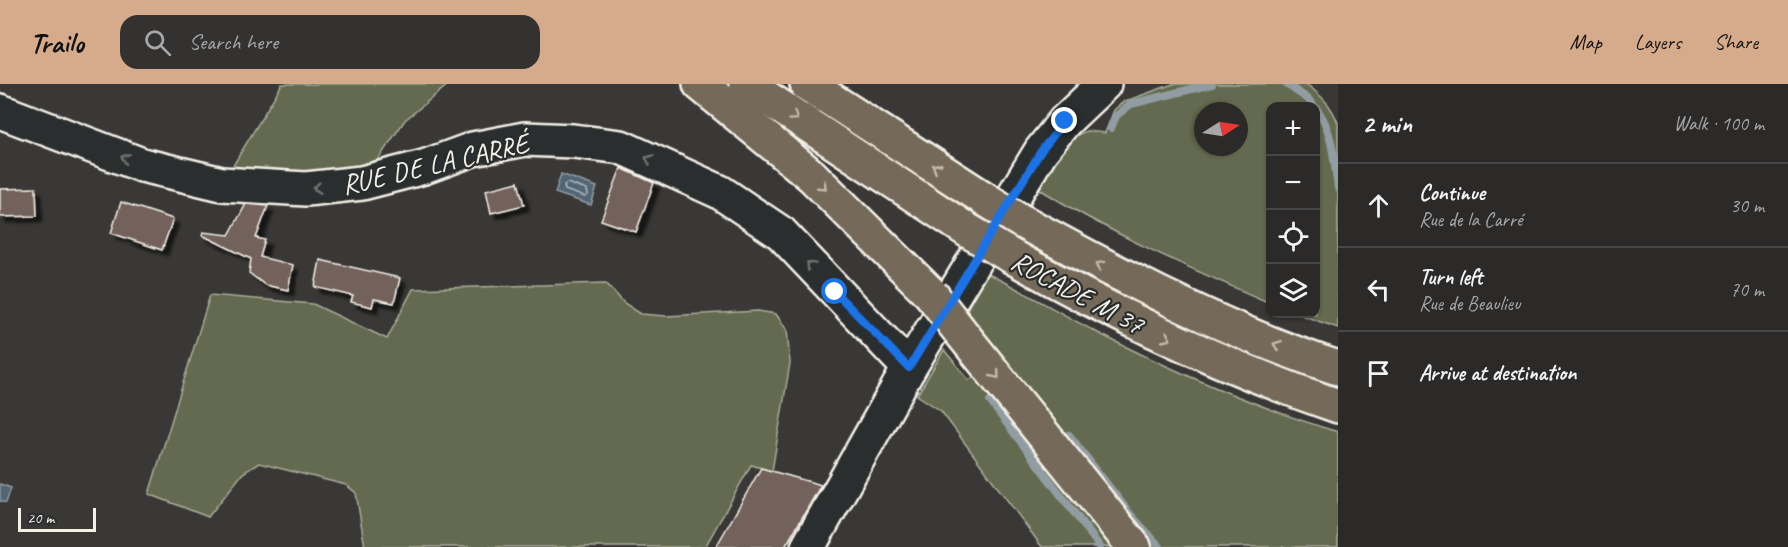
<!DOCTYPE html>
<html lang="en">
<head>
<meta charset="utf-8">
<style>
  body { margin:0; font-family:Caveat,sans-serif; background:#333231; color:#f1f3f6 }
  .controls { position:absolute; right:18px; top:18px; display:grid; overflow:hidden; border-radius:12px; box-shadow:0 2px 4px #0004 }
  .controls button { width:54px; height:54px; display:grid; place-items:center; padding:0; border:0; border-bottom:2px solid #474646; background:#2b2a29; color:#f1f3f6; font:30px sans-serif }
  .compass { position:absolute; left:1194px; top:18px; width:54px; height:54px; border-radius:50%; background:#2b2a29; box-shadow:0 2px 4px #0004; rotate:78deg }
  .scale { position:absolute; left:18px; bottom:15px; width:78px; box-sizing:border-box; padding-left:6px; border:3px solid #f4f1e8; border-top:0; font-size:16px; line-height:21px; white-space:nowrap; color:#f4f1e8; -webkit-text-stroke:4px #2a2d2e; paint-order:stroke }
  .stop { position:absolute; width:18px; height:18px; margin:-14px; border:4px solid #1a73e8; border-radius:50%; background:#fff }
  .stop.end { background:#1a73e8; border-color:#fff; box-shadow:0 2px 6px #0008 }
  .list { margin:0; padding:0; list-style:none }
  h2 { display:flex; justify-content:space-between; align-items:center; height:78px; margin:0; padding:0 24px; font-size:26px }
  h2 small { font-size:20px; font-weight:400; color:#a6a7a8 }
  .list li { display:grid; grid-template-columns:39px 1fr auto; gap:18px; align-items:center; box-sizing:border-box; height:84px; padding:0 24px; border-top:2px solid #474646 }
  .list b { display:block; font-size:22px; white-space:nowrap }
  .list p { margin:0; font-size:20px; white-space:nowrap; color:#a6a7a8 }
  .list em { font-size:20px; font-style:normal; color:#a6a7a8 }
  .icon { flex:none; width:33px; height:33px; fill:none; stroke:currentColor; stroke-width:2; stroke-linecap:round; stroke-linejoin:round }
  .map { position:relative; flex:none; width:1338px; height:463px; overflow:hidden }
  header { display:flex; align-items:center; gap:36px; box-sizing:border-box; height:84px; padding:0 30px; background:#d6ab8b; color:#111 }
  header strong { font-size:28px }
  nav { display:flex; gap:33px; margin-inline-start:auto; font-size:21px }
  .search { width:420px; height:54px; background:#333231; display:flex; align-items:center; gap:15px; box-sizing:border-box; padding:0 21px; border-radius:18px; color:#a6a7a8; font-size:22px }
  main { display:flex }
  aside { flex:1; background:#2b2a29 }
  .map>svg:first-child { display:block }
</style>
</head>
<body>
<header>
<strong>Trailo</strong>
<div class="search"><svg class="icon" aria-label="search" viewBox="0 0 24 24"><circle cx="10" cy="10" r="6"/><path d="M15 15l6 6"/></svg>Search here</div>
<nav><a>Map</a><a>Layers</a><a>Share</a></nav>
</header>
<main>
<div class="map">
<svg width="1338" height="463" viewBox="0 0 1338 463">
  <defs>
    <filter id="shadow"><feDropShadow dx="5.5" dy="5.5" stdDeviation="1.5" flood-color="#0009"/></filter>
  </defs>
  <rect width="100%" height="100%" fill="#393837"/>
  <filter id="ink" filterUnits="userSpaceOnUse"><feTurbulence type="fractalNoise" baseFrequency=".0167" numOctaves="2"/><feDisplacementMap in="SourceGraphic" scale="12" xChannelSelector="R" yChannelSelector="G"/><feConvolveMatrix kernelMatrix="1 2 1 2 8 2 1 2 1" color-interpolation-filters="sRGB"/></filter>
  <g filter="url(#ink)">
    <g fill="#636a50" stroke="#acae9c" stroke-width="1.5" fill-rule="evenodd">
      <path d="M282 0H449L405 36 362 99 222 100Z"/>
      <path d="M1173 0H1306C1321 11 1332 22 1338 39V244L1298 230H1316V22H1270V219C1191 185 1104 147 1032 100L1073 53 1086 47 1105 49 1114 26 1123 18ZM1203 27H1239V63H1203Z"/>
      <path d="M986 189C1024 207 1059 229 1096 248 1173 287 1255 323 1338 348V463H1148L990 260 967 226Z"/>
      <path d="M606 199 624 219 641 230 666 232 758 227 776 230 787 246 790 279 772 387 751 381 705 463H365L356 409 346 401 259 379 243 389 208 433 149 410 210 211 313 220 387 255 413 205Z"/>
      <path d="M944 266 969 296 976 291 1111 463H1042L941 327 917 311Z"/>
    </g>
    <g fill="#516575" stroke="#929da3" stroke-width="1.5">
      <path d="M561 90 597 103 591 121 555 109Z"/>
      <path d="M0 400 11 404 6 419 0 417Z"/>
    </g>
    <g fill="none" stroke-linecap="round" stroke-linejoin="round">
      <path stroke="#b3b9ba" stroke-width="1.5" d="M567 99 587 106 588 111 585 113 565 106 564 101Z"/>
      <g stroke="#929da3" stroke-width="8">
        <path d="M1286 0 1308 15 1314 22"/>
        <path d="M1316 24C1333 45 1334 78 1338 104"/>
        <path d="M1111 44 1116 32 1131 20 1212 0"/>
        <path d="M990 317 1100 463"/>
        <path d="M1069 351 1130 430 1160 463"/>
      </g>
    </g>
    <g fill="#73625b" stroke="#f4f1e8" stroke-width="1.5" filter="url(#shadow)">
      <path d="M621 84 654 99 636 148 601 136Z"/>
      <path d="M518 98 524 121 491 129 486 106Z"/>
      <path d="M36 104 37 132 0 133V105Z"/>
      <path d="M121 118 173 135 162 166 111 149Z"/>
      <path d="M246 120 268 122 256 154 265 156 260 173 293 181 288 206 265 201 249 189 251 175 202 151 203 148 229 151Z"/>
      <path d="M320 176 400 194 394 219 374 215 372 223 351 218 353 212 315 203Z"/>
      <path d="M761 384 821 401 785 463H716Z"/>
    </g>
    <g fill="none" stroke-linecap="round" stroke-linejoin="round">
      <defs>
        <g id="minor">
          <path d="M0 27 142 81 222 100 306 105 362 99 424 83 473 65 525 55 573 57 621 63 720 108 781 149 909 284"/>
          <path d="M808 463 909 284 1041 67 1065 37 1104 0"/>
        </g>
        <g id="highway">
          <path d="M700 0 812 92 931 210"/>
          <path d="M746 0 967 146"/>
          <path d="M807 0 985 115"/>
          <path d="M1021 137C1123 193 1227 248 1338 284"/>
          <path d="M1004 168C1112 230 1219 281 1338 322"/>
          <path d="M959 246 1134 463"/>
        </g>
      </defs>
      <use href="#minor" stroke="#f4f1e8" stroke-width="38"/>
      <use href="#highway" stroke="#f4f1e8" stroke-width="38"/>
      <use href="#minor" stroke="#2a2d2e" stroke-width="33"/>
      <use href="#highway" stroke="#746a5a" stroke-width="33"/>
      <defs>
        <g id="highway-bridge">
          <path d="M985 115 1021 137"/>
          <path d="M967 146 1004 168"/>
          <path d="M931 210 959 246"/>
        </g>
      </defs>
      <use href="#highway-bridge" stroke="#f4f1e8" stroke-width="38" stroke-linecap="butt"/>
      <use href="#highway-bridge" stroke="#746a5a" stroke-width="33"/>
    </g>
    <defs><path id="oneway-chevron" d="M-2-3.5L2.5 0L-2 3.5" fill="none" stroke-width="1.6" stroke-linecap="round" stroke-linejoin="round" transform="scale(1.5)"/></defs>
    <g stroke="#c1bbaf">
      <use href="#oneway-chevron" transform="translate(794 33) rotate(34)"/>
      <use href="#oneway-chevron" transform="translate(936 83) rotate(-147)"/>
      <use href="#oneway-chevron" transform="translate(823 102) rotate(44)"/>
      <use href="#oneway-chevron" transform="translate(1100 181) rotate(-151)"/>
      <use href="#oneway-chevron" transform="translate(1167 254) rotate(25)"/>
      <use href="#oneway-chevron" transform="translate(1277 261) rotate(-159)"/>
      <use href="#oneway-chevron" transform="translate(996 291) rotate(51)"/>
    </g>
    <g stroke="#71726f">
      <use href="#oneway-chevron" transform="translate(125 74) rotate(-160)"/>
      <use href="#oneway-chevron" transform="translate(649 75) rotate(-157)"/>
      <use href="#oneway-chevron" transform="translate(317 104) rotate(174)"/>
      <use href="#oneway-chevron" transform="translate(810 181) rotate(-133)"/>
    </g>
  </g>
  <g fill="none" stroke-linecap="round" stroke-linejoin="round" filter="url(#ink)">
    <path stroke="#1a73e8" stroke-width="8" d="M835 208 909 284 1041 67 1065 37"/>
  </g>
  <g text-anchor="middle" stroke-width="4.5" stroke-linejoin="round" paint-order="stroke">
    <g font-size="28" fill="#f4f1e8" stroke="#2a2d2e">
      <text transform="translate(435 79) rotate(-13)" y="10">RUE DE LA CARRÉ</text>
      <text transform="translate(1078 208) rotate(28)" y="10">ROCADE M 37</text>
    </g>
  </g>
</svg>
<div class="controls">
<button>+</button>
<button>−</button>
<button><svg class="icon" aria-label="locate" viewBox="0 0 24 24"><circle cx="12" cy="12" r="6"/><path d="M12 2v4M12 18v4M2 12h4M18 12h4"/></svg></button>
<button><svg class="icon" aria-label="layers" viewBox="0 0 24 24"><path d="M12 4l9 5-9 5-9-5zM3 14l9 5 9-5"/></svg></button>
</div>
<svg class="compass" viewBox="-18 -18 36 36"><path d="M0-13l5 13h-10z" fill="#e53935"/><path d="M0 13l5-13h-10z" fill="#a6a7a8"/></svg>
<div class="scale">20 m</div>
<div class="stop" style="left:835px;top:208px"></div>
<div class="stop end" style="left:1065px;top:37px"></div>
</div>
<aside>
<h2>2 min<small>Walk · 100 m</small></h2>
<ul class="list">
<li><svg class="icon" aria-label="ahead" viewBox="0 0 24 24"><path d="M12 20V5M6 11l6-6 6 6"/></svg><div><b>Continue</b><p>Rue de la Carré</p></div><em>30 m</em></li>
<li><svg class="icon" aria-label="left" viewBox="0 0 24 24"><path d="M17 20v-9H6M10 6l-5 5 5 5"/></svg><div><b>Turn left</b><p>Rue de Beaulieu</p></div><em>70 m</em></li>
<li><svg class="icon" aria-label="arrive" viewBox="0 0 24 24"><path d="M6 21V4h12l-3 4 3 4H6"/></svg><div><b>Arrive at destination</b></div></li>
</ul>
</aside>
</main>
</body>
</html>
